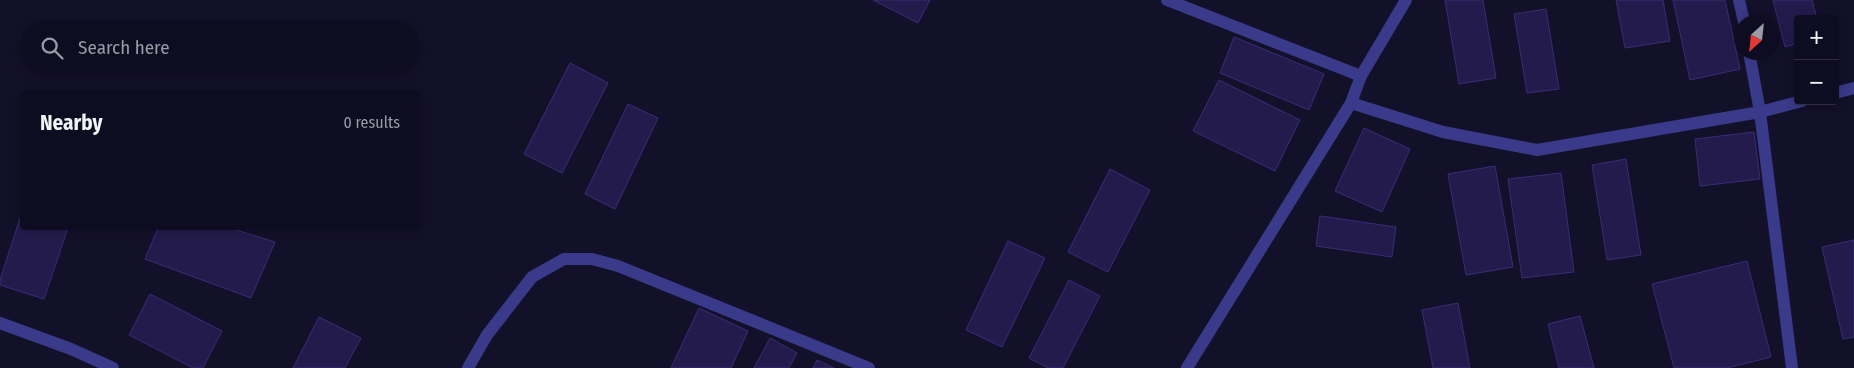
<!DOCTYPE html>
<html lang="en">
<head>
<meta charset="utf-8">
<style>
  body { margin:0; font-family:"Fira Sans Condensed",sans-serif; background:#1c1a2d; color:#f1f3f6 }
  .controls { position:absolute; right:15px; top:15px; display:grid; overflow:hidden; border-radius:5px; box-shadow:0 2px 12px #0003 }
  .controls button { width:45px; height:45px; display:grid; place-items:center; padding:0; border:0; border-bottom:1px solid #2e2c3e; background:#0e0c20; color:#f1f3f6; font:25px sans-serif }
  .compass { position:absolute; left:1734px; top:15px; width:45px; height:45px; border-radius:50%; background:#0e0c20; box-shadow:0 2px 12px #0003; rotate:207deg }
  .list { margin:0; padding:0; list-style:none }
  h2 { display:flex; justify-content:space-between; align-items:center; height:65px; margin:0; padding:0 20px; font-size:21px }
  h2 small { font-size:16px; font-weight:400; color:#9b9ba5 }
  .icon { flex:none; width:28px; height:28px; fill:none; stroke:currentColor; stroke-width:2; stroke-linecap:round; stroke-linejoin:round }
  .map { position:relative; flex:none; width:1854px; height:368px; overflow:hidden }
  .search { position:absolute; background:#0e0c20; box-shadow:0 2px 12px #0003; left:20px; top:20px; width:400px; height:55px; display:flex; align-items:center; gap:12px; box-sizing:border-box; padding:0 18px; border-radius:28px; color:#9b9ba5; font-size:19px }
  .panel { position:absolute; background:#0e0c20; box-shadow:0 2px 12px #0003; left:20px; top:90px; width:400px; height:140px; border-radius:5px }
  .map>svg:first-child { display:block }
</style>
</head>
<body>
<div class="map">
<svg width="1854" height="368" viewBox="0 0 1854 368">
  <rect width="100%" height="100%" fill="#13102a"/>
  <g fill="#231b4b" stroke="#382d78">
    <path d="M873 0H930L918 23Z"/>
    <path d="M1445 0H1483L1496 78 1459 84Z"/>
    <path d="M1616 0H1663L1670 41 1625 48Z"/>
    <path d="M1673 0H1725L1740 69 1690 80Z"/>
    <path d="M1773 0H1812L1817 19H1798V43L1785 47Z"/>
    <path d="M1546 9 1559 89 1527 93 1514 14Z"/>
    <path d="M1234 37 1324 74 1309 110 1220 73Z"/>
    <path d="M570 63 608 83 562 173 524 154Z"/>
    <path d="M1219 80 1300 120 1275 171 1193 131Z"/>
    <path d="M628 104 658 118 615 209 585 194Z"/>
    <path d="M1364 128 1410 149 1382 212 1335 191Z"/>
    <path d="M1754 132 1760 179 1700 186 1695 139Z"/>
    <path d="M1626 159 1641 255 1607 260 1592 165Z"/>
    <path d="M1495 166 1513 267 1466 275 1448 174Z"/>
    <path d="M1110 169 1150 190 1108 272 1068 252Z"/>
    <path d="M1561 173 1574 272 1522 278 1508 179Z"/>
    <path d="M22 212V228H68L44 299 0 285V280Z"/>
    <path d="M1320 216 1396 227 1392 257 1316 246Z"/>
    <path d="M158 228H230L275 242 251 298 145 259Z"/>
    <path d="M1854 240V337L1843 339 1822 247Z"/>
    <path d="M1008 241 1045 258 1002 347 966 330Z"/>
    <path d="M1747 261 1771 357 1727 368H1674L1652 284Z"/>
    <path d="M1069 280 1100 296 1063 368H1048L1029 358Z"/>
    <path d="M150 294 222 331 203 368H193L129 335Z"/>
    <path d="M1458 303 1470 368H1433L1422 310Z"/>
    <path d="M699 308 748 331 731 368H671Z"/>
    <path d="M1580 316 1594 368H1559L1548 324Z"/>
    <path d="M319 317 361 338 345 368H293Z"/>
    <path d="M770 338 797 353 789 368H754Z"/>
    <path d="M817 360 834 368H813Z"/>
  </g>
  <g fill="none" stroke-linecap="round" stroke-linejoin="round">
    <path stroke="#3a3a8a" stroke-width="12" d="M0 323 71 349 113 368"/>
    <g stroke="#3a3a8a" stroke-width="12">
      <path d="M1167 0 1361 76"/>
      <path d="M1739 0 1744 22"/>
      <path d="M1749 52 1760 112 1792 368"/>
      <path d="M1835 93 1854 88"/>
      <path d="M1351 103 1443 132 1537 150 1760 112 1802 101"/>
      <path d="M468 368 487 335 532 277 564 259H592L618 266 869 368"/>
      <path d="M1187 368 1351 103 1361 76 1406 0"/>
    </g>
  </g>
</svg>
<div class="controls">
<button>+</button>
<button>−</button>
</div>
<svg class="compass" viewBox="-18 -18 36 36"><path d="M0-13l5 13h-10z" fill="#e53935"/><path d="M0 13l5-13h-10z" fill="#9b9ba5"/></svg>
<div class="search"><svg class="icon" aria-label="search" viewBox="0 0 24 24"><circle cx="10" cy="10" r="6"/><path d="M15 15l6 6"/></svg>Search here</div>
<section class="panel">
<h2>Nearby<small>0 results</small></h2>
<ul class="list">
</ul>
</section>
</div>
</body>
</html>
